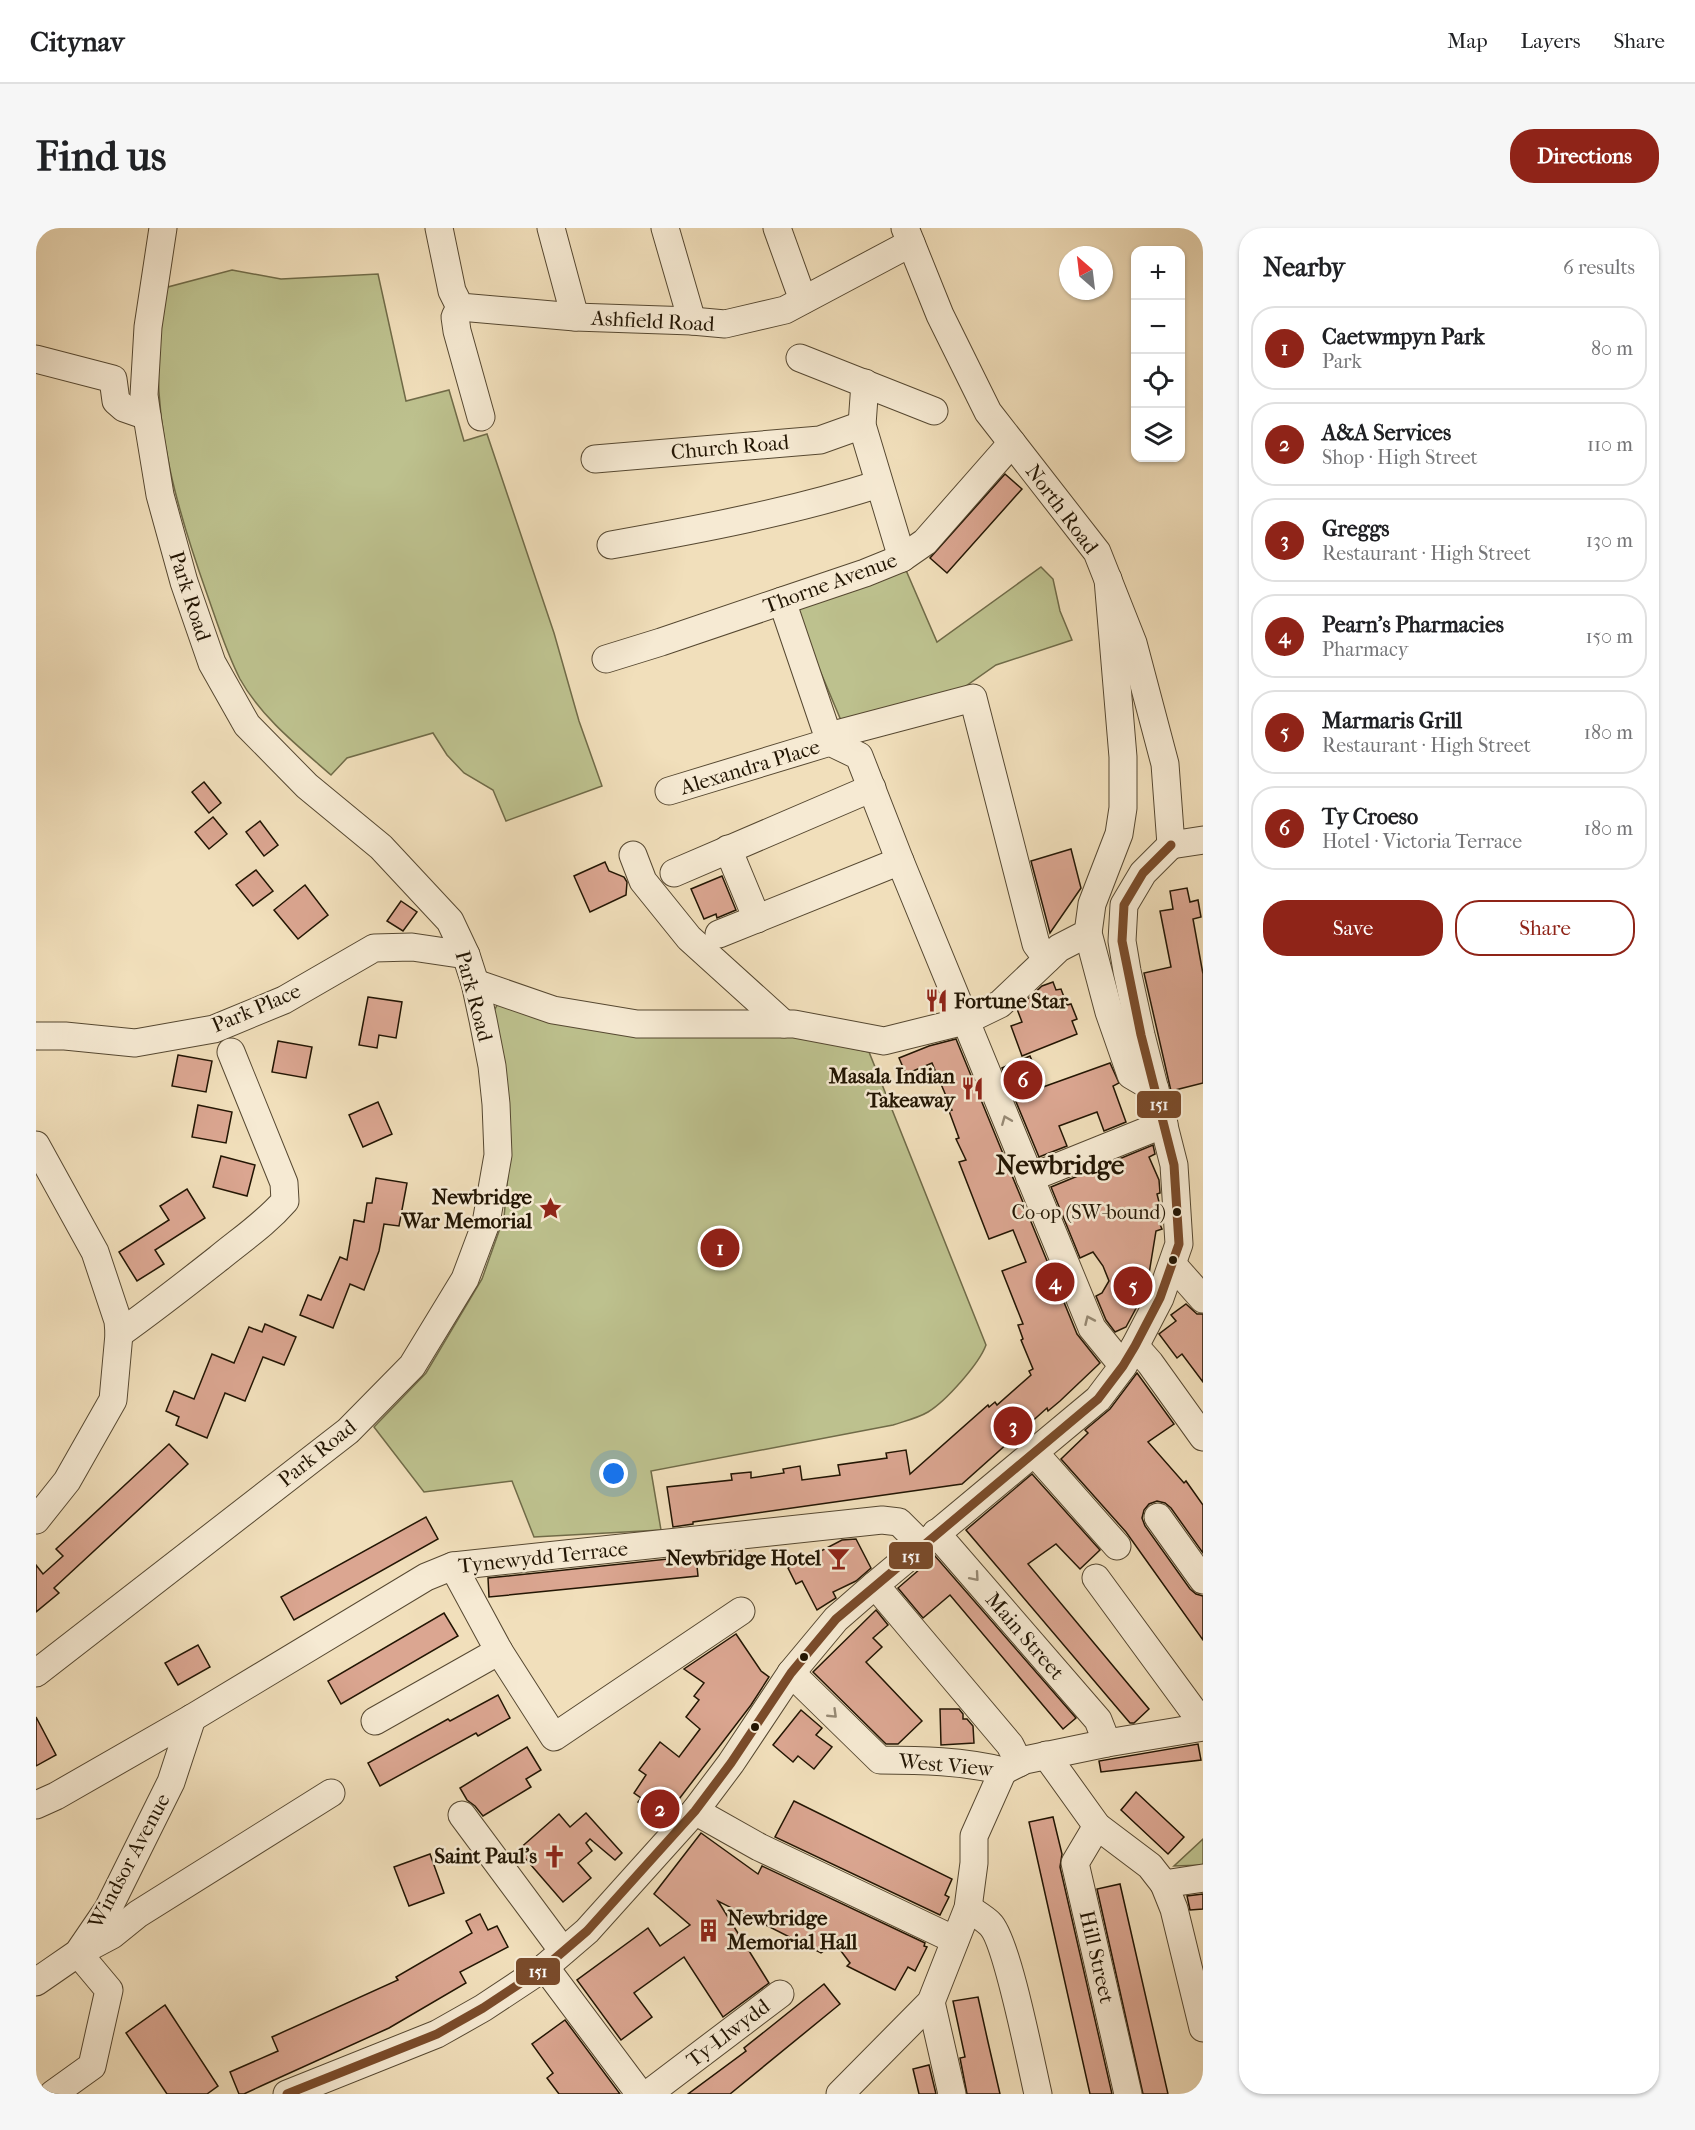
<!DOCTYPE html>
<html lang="en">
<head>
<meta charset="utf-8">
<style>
  body { margin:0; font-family:"IM FELL French Canon",serif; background:#f6f6f6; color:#202124 }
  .controls { position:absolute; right:18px; top:18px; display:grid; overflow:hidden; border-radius:12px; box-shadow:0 2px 4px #0004 }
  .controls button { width:54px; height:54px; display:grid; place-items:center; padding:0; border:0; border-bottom:2px solid #e0e0e0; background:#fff; color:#202124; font:30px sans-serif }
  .compass { position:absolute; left:1023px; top:18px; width:54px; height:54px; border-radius:50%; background:#fff; box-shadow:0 2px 4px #0004; rotate:332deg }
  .you { position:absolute; left:578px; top:1246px; width:21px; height:21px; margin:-15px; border:4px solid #fff; border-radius:50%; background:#1a73e8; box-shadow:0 0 0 9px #1a73e833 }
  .badge { display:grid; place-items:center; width:39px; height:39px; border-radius:50%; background:#8f2418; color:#fff; font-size:20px; font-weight:700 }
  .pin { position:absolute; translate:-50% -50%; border:3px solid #fff; box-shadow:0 2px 6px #0006 }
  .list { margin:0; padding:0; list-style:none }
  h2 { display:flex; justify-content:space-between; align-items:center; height:78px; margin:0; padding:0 24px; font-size:26px }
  h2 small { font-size:20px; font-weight:400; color:#757577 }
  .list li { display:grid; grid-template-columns:39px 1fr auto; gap:18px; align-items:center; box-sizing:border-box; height:84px; margin:0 12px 12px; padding:0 12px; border:2px solid #e0e0e0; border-radius:24px }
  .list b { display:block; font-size:22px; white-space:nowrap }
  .list p { margin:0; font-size:20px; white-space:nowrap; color:#757577 }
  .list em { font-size:20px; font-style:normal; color:#757577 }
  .actions { display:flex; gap:12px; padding:18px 24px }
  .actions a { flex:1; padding:14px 0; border:2px solid #8f2418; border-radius:24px; text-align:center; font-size:21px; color:#8f2418 }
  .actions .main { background:#8f2418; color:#fff }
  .icon { flex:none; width:33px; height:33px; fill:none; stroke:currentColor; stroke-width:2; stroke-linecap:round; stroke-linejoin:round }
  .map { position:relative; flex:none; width:1167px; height:1866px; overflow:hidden; border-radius:24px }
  header { display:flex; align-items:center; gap:36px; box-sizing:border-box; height:84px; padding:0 30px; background:#fff; border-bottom:2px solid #e0e0e0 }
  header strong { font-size:28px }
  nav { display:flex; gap:33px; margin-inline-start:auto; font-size:21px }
  .intro { display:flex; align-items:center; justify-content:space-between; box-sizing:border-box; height:144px; padding:0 36px }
  h1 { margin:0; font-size:42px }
  .button { padding:15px 27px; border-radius:24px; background:#8f2418; color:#fff; font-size:21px; font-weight:700 }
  main { display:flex; gap:36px; padding:0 36px }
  aside { flex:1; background:#fff; border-radius:24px; box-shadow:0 2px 4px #0004 }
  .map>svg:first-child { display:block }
</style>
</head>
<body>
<header>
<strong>Citynav</strong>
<nav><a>Map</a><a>Layers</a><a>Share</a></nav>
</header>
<div class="intro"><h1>Find us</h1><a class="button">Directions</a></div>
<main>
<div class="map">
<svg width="1167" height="1866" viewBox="0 0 1167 1866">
  <rect width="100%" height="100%" fill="#f1dfbb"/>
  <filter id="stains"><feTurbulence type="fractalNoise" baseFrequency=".00333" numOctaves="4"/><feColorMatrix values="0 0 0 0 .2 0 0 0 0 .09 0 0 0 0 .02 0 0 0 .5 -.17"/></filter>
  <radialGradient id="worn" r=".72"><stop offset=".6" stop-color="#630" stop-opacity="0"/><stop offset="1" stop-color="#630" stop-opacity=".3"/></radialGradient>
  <g fill="#bdc18e" stroke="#706b48" stroke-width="1.5">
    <path d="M196 42 245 51 342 46 370 173 413 162 428 213 451 206 518 405 543 493 566 558 470 593 457 562 428 545 411 527 397 505 311 530 295 547C263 519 225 489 204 451 190 424 181 394 171 366 142 284 117 200 123 112 124 93 125 76 132 59Z"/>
    <path d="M1005 339 1017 351 1024 383 1036 412 960 437 927 460 808 494 804 490 761 388 765 374 869 340 901 414Z"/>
    <path d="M464 772 749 806 833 824 950 1117C943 1136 910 1173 892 1184 882 1190 869 1193 857 1197L615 1243 625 1302 498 1309 476 1253 388 1264 338 1199 390 1145 446 1051 468 989 474 925 454 790Z"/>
    <path d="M1167 1611V1637L1138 1638Z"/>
  </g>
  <g fill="#dba691" stroke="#221503" stroke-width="1.5">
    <path d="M969 246 986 261 911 345 894 330Z"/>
    <path d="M168 554 185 575 173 585 156 564Z"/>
    <path d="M177 589 191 606 173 621 159 604Z"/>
    <path d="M224 593 242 617 228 628 210 604Z"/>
    <path d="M1035 621 1045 660 1014 705 995 633Z"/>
    <path d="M569 634 573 643 588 649 591 654 590 667 554 684 538 648Z"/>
    <path d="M220 642 237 663 217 678 200 657Z"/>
    <path d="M686 648 700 682 681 690 680 686 668 691 655 661Z"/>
    <path d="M269 657 292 687 262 711 238 682Z"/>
    <path d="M1151 660 1154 674 1162 672 1165 689 1157 691 1167 746V855L1135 863 1108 745 1135 739 1124 683 1137 681 1134 663Z"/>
    <path d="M365 673 381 684 367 703 351 693Z"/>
    <path d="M1017 754 1020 762 1025 761 1031 777 1035 776 1041 791 1036 793 1041 806 986 828 975 798 986 794 981 781 1006 758Z"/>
    <path d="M332 769 366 774 360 810 343 807 341 820 323 817Z"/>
    <path d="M920 811 1041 1106 1064 1135 1024 1173 1012 1183 1011 1180 926 1256 657 1294V1296L637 1299 631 1259 696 1252 695 1246 715 1244V1250L748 1245 747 1241 764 1238 766 1252 804 1247 802 1237 851 1230 850 1225 870 1222 874 1246 952 1177 953 1179 959 1174 961 1177 995 1147 993 1143 997 1141 985 1112 987 1111 982 1097 987 1096 966 1043 990 1034 977 1002 953 1011 923 934 930 932 920 911 923 910 913 883 916 882 896 835 870 846 863 830 893 818Z"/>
    <path d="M242 813 276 819 270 850 236 844Z"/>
    <path d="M142 827 176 833 170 864 136 858Z"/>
    <path d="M994 828 1007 859 1074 835 1083 855 1077 858 1090 894 1068 903 1061 884 1023 898 1031 918 1003 929 966 840Z"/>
    <path d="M342 874 356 906 327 919 313 887Z"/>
    <path d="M162 877 196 884 190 915 156 909Z"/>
    <path d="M1117 917 1119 926 1113 929 1123 952 1124 965 1121 966 1125 982 1119 985 1126 1001 1120 1003 1112 1052 1105 1071 1090 1099 1079 1104 1070 1092 1060 1068 1066 1065 1073 1053 1067 1038 1057 1024 1044 1030 1015 959Z"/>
    <path d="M185 928 219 937 211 968 177 959Z"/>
    <path d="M340 950 371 955 363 998 348 996 343 1023 328 1062 314 1056 297 1100 264 1087 272 1067 285 1072 304 1029 311 1032 318 992 328 994 331 975H336Z"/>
    <path d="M151 961 169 990 119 1022 128 1036 101 1053 83 1024 133 992 124 978Z"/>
    <path d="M1150 1076 1161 1086H1167V1154L1146 1126 1141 1130 1123 1106 1140 1093 1135 1087Z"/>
    <path d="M229 1096 260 1109 248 1137 227 1129 209 1173 189 1165 171 1210 140 1197 143 1189 130 1183 138 1163 158 1171 176 1126 198 1135 213 1099 226 1104Z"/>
    <path d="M1101 1145 1138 1196 1112 1214 1148 1255 1150 1253 1167 1277V1325L1135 1280 1129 1275 1121 1273 1113 1276 1108 1282 1106 1290 1109 1298 1154 1361 1160 1366 1167 1368V1412L1090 1304 1025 1231 1052 1205 1049 1202 1074 1181Z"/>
    <path d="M133 1216 152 1236 18 1360 23 1365 0 1384V1337L7 1346 27 1328 20 1321Z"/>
    <path d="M996 1246 1064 1322 1044 1341 1020 1316 992 1336 1113 1481 1098 1495H1094L930 1302Z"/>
    <path d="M390 1289 402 1311 258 1392 245 1369Z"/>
    <path d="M820 1311 835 1340 820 1353 797 1364 800 1370 781 1382 766 1353 760 1356 752 1340 806 1312Z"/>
    <path d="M660 1328 662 1348 453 1369 452 1350Z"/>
    <path d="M899 1328 1040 1490 1027 1501 914 1367 887 1390 862 1360Z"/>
    <path d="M840 1382 852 1397 837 1410 846 1419 830 1434 886 1493 862 1516H850L777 1444Z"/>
    <path d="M408 1385 422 1408 305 1476 292 1453Z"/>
    <path d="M700 1406 725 1443 733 1449 715 1477 627 1592 602 1574 605 1570 598 1565 610 1547 603 1542 624 1514 643 1529 664 1501 650 1489 663 1472 658 1468 668 1455 648 1441Z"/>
    <path d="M162 1417 174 1439 142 1457 129 1435Z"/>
    <path d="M462 1467 474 1490 442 1508 440 1505 344 1558 332 1535 412 1491 414 1493Z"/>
    <path d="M904 1481H923L927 1486V1491H931L937 1498 938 1515 905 1517Z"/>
    <path d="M765 1482 786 1500 780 1507 796 1519 778 1541 762 1528 757 1534 737 1517Z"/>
    <path d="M0 1489 20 1527 0 1538Z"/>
    <path d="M1162 1516 1165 1532 1065 1544 1063 1533Z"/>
    <path d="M491 1519 505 1542 490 1551 495 1559 447 1588 439 1578 431 1572 424 1560Z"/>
    <path d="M1100 1564 1148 1609 1132 1626 1085 1582Z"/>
    <path d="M758 1573 916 1651 909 1667 913 1669 904 1687 739 1609Z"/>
    <path d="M550 1585 586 1625 579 1632 554 1611 550 1615 556 1623 542 1635 555 1650 527 1674 482 1622 523 1586 534 1599Z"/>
    <path d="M1017 1589 1026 1626 1024 1639 1076 1866H1054L993 1594Z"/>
    <path d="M665 1605 722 1646 726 1638 889 1715 888 1718 891 1719 879 1743 872 1739 859 1762 811 1738 814 1735 799 1715 785 1725 682 1673 733 1755 687 1789 648 1729 598 1765 616 1789 585 1812 541 1752 612 1700 624 1718 654 1697 618 1666Z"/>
    <path d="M394 1626 408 1665 373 1678 358 1639Z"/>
    <path d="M1084 1656 1121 1818 1132 1866H1107L1061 1661Z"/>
    <path d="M1167 1666V1681L1154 1682 1151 1668Z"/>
    <path d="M444 1686 452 1702 461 1698 472 1719 424 1744 430 1755 353 1800 225 1858 208 1866H203L194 1844 242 1823 236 1809 362 1752 360 1749 436 1705 430 1693Z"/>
    <path d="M788 1756 804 1776 694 1866H652L710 1823 708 1820Z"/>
    <path d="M942 1769 952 1814 964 1866H931L924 1830 929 1829 917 1773Z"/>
    <path d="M129 1777 182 1858 171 1866H131L90 1805Z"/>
    <path d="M529 1792 584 1866H523L511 1850 517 1845 496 1816Z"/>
    <path d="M893 1837 900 1866H883L877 1841Z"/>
  </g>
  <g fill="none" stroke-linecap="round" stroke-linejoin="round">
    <defs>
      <g id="minor">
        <path d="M403 0 416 63 424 79 539 89 656 93 689 96 749 82 875 15"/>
        <path d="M515 0 539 89"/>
        <path d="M629 0 656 93"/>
        <path d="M741 0 767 72"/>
        <path d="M869 0 904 87 952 184 1061 324 1097 415 1129 536 1135 617"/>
        <path d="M424 79 419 89 421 103 445 189"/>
        <path d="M764 130 898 183"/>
        <path d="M0 131 77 151 80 173 88 180 111 188"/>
        <path d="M829 155 826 197 866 330"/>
        <path d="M559 231 784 212 826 197"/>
        <path d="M575 317C665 301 755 284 843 256"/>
        <path d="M746 373 794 514"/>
        <path d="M570 431 625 414 746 373 829 345 866 330 889 314 976 215"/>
        <path d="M793 508 937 470 1000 716 1011 731"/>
        <path d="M633 563 794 514 823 528 864 633 1056 1100 1087 1138"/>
        <path d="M1135 617 1167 612"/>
        <path d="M692 621 721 691"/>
        <path d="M597 627 607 653 653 710 748 796"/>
        <path d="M638 645 836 560"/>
        <path d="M1052 705 1073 784 1095 847 1119 861"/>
        <path d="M683 706 864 633"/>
        <path d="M439 755 517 782 601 796H758L848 813 929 793 964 776 1023 720 1052 705 1056 676 1083 606 1087 580V529L1072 351"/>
        <path d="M0 808H29L99 815 178 801 248 772 338 720 376 719 430 727"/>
        <path d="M0 917 59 1024 82 1093 83 1106 77 1172 31 1253 0 1292"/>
        <path d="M994 950 1128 896"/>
        <path d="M1137 1037 1167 1071"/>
        <path d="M83 1106C118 1081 150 1056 183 1030 206 1011 229 996 249 973L248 955 195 824"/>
        <path d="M1099 1118 1114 1135 1167 1209"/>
        <path d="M997 1223 1081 1318"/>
        <path d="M1122 1289 1167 1352"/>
        <path d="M900 1305 1062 1492 1071 1515"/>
        <path d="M1060 1350 1167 1496"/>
        <path d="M839 1357 974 1517 983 1535"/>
        <path d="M463 1423 518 1509 705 1383"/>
        <path d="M0 1445 312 1203 376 1138 429 1051 450 995 462 927 460 876 456 838 447 792 439 755 430 727 414 693 345 619 271 558 211 497 176 435 148 354 124 267 111 188 108 167 112 99 127 0"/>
        <path d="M755 1445 844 1532C885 1532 927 1533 967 1543L989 1532 1071 1515 1167 1499"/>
        <path d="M339 1493 463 1423 417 1338"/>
        <path d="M1010 1527 1061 1598 1114 1638 1128 1656 1167 1650"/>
        <path d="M0 1577 20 1568 156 1490 390 1349 417 1338 846 1292 863 1294 886 1317"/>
        <path d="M659 1583 723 1619 919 1712"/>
        <path d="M426 1587 527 1723"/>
        <path d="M1061 1598 1039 1635 1092 1866"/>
        <path d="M1128 1656 1138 1681 1167 1800"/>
        <path d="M932 1680C939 1685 948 1690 954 1696 971 1712 995 1836 1002 1866"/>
        <path d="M509 1739 604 1866"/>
        <path d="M0 1754 42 1725 72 1681 135 1554 156 1490"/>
        <path d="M895 1774 916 1866"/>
        <path d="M17 1866 56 1838 73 1762 42 1725 76 1707 102 1686 295 1565"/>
        <path d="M251 1866 401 1806 447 1780 509 1739 551 1703 659 1583 695 1535 755 1445 800 1391 839 1357 1062 1171 1087 1138 1099 1118 1124 1070 1143 1016 1138 937 1105 807 1091 743 1086 713 1088 677 1107 645 1135 617"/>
        <path d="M612 1866 744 1766"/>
        <path d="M804 1866 895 1774 932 1680 938 1635V1608L967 1543"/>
      </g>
    </defs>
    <use href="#minor" stroke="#564831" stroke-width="29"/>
    <use href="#minor" stroke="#f6ead3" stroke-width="27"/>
    <defs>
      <path id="bus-1" d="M251 1866 401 1806 447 1780 509 1739 551 1703 659 1583 695 1535 755 1445 800 1391 1062 1171 1087 1138 1099 1118 1124 1070 1143 1016 1138 937 1105 807 1086 713 1088 677 1107 645 1135 617"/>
    </defs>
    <use href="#bus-1" stroke="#f6ead3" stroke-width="14"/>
    <use href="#bus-1" stroke="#7a4b2a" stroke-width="9"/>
  </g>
  <defs><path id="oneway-chevron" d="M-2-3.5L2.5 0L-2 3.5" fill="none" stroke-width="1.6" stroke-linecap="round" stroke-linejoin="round" transform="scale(1.5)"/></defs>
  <g stroke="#978a75">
    <use href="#oneway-chevron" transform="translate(970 892) rotate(-112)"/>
    <use href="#oneway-chevron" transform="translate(1053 1092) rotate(-114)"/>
    <use href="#oneway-chevron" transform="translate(939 1349) rotate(49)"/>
    <use href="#oneway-chevron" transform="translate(797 1486) rotate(44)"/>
  </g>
  <defs>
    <symbol id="restaurant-bare" viewBox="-9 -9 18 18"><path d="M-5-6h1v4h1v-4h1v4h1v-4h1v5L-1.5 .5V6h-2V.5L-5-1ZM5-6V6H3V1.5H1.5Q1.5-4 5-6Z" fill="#8f2418" stroke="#f6ead3" stroke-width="2.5" paint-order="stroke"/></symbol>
    <symbol id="sight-bare" viewBox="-9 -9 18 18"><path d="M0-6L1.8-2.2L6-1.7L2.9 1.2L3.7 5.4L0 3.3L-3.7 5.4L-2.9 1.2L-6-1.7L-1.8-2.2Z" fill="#8f2418" stroke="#f6ead3" stroke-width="2.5" paint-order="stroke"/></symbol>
    <symbol id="bar-bare" viewBox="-9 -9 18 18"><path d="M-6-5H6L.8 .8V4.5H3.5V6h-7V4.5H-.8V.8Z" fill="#8f2418" stroke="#f6ead3" stroke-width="2.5" paint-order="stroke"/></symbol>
    <symbol id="church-bare" viewBox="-9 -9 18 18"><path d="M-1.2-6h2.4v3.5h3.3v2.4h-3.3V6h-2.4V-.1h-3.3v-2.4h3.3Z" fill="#8f2418" stroke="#f6ead3" stroke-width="2.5" paint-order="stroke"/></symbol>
    <symbol id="building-bare" viewBox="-9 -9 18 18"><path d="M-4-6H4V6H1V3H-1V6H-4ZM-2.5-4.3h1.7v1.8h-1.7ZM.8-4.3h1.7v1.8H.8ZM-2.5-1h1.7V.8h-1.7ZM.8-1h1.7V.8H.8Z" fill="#8f2418" stroke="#f6ead3" stroke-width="2.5" paint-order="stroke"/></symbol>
  </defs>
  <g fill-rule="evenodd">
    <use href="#restaurant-bare" x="884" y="756" width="33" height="33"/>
    <use href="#restaurant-bare" x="920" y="844" width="33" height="33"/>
    <use href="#sight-bare" x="498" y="964" width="33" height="33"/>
    <use href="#bar-bare" x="786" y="1314" width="33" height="33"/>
    <use href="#church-bare" x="502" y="1612" width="33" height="33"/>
    <use href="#building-bare" x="656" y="1686" width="33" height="33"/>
  </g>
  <g fill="#221503" stroke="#f6ead3" stroke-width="2">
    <circle cx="1141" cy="984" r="5"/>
    <circle cx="1137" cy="1032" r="5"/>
    <circle cx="768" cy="1429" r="5"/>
    <circle cx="719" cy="1499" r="5"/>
  </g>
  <g text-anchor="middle" stroke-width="5" stroke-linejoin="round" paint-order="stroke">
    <g font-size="20" fill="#221503" stroke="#f6ead3" text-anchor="end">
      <text x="1130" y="991">Co-op (SW-bound)</text>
    </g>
    <g font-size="21" fill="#221503" stroke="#f6ead3">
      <text transform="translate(617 93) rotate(3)" y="7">Ashfield Road</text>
      <text transform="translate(694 219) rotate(-5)" y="7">Church Road</text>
      <text transform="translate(1026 281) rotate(53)" y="7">North Road</text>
      <text transform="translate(794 355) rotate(-20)" y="7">Thorne Avenue</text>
      <text transform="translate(154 368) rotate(72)" y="7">Park Road</text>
      <text transform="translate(714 539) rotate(-17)" y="7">Alexandra Place</text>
      <text transform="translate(438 768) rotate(75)" y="7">Park Road</text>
      <text transform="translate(220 780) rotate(-23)" y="7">Park Place</text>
      <text transform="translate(281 1225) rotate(-39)" y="7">Park Road</text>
      <text transform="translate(507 1329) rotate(-6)" y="7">Tynewydd Terrace</text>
      <text transform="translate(989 1408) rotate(49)" y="7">Main Street</text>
      <text transform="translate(910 1537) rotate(5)" y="7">West View</text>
      <text transform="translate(93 1633) rotate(-62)" y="7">Windsor Avenue</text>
      <text transform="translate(1061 1729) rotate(77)" y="7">Hill Street</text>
      <text transform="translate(692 1805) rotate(-37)" y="7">Ty-Llwydd</text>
    </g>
    <g font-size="21" font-weight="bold" fill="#221503" stroke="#f6ead3" text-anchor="end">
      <text x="918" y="780" text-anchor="start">Fortune Star</text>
      <text x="919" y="855">Masala Indian<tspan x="919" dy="24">Takeaway</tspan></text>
      <text x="496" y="976">Newbridge<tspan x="496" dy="24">War Memorial</tspan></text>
      <text x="785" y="1337">Newbridge Hotel</text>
      <text x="501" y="1635">Saint Paul's</text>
      <text x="691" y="1697" text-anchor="start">Newbridge<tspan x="691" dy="24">Memorial Hall</tspan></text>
    </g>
    <g font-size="27" font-weight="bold" fill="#221503" stroke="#f6ead3">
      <text x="1024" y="946">Newbridge</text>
    </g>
  </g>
  <g stroke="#f6ead3" stroke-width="2">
    <rect x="1100" y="862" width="46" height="29" rx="6" fill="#7a4b2a"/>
    <rect x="852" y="1313" width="46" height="29" rx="6" fill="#7a4b2a"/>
    <rect x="479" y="1729" width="46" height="29" rx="6" fill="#7a4b2a"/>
  </g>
  <g font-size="16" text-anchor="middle" font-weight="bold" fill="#fff">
    <text x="1123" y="882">151</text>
    <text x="875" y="1334">151</text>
    <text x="502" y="1749">151</text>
  </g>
  <rect width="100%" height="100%" filter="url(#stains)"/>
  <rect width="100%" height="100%" fill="url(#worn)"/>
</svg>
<div class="controls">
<button>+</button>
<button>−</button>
<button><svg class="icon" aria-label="locate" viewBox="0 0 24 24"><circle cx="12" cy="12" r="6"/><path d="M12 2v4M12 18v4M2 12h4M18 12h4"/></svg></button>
<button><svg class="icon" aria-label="layers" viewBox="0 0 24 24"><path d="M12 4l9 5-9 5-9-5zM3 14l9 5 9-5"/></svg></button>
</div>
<svg class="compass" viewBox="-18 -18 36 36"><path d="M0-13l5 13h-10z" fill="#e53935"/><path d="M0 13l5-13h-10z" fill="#757577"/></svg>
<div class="you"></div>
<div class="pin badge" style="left:684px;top:1020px">1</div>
<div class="pin badge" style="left:624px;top:1581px">2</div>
<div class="pin badge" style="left:977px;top:1198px">3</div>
<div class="pin badge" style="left:1019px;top:1054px">4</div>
<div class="pin badge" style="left:1097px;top:1058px">5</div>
<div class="pin badge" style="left:987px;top:852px">6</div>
</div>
<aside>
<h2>Nearby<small>6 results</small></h2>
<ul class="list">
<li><span class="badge">1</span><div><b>Caetwmpyn Park</b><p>Park</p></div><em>80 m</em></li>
<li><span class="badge">2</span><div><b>A&amp;A Services</b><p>Shop · High Street</p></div><em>110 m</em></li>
<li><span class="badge">3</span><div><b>Greggs</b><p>Restaurant · High Street</p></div><em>130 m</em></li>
<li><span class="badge">4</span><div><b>Pearn's Pharmacies</b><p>Pharmacy</p></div><em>150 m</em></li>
<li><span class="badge">5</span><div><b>Marmaris Grill</b><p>Restaurant · High Street</p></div><em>180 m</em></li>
<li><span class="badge">6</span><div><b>Ty Croeso</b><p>Hotel · Victoria Terrace</p></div><em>180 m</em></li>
</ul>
<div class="actions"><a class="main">Save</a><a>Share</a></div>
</aside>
</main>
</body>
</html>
